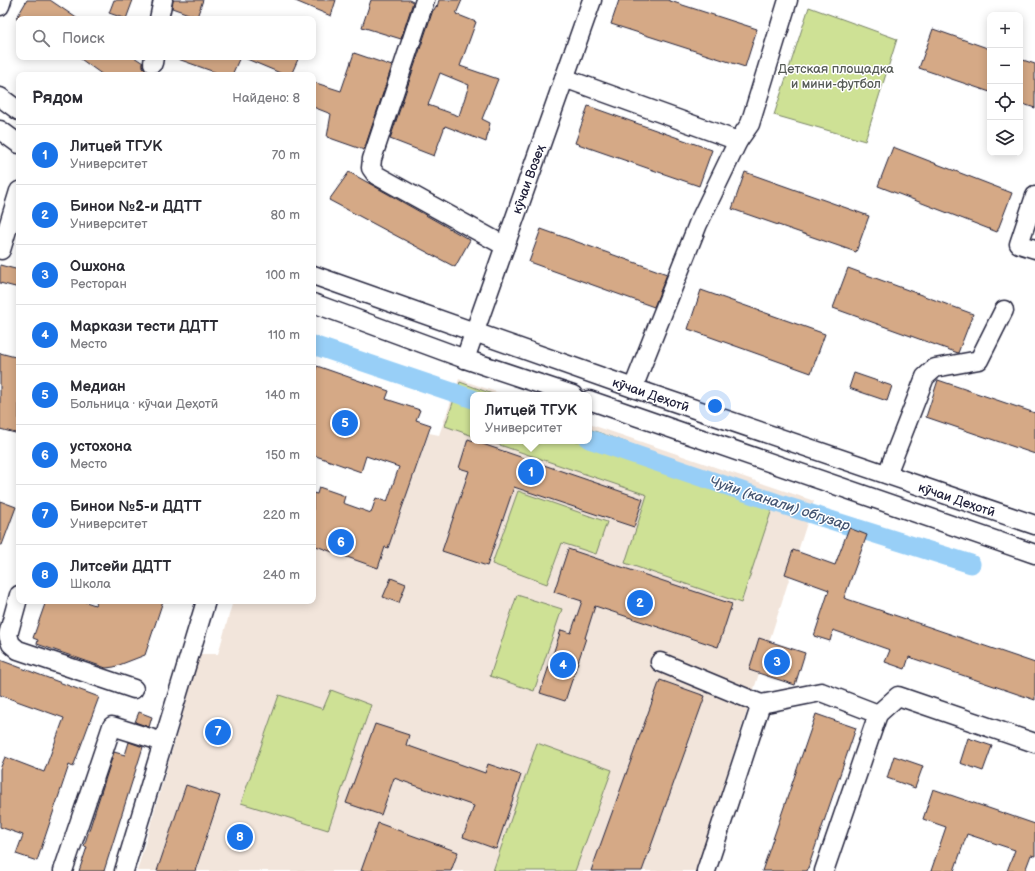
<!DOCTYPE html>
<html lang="ru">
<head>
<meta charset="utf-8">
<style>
  body { margin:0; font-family:"Balsamiq Sans",sans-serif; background:#f2f2f3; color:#2b2b33 }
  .controls { position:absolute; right:12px; top:12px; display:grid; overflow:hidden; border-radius:8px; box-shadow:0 2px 10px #0003 }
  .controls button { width:36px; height:36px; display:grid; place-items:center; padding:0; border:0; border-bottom:1px solid #e1e1e2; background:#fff; color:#2b2b33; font:20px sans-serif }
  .you { position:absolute; left:715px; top:406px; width:14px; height:14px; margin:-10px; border:3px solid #fff; border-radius:50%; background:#1a73e8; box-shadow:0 0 0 6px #1a73e833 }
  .badge { display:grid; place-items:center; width:26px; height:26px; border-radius:50%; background:#1a73e8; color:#fff; font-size:13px; font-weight:700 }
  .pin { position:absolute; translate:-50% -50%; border:2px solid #fff; box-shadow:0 1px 4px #0006 }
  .popup { position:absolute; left:470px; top:392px; width:122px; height:52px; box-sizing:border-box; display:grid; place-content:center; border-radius:8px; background:#fff; filter:drop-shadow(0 1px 3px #0005); font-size:13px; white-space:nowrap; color:#7c7c81 }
  .popup b { font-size:15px; color:#2b2b33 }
  .popup::after { content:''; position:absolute; left:50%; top:100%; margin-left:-8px; border:8px solid transparent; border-top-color:#fff }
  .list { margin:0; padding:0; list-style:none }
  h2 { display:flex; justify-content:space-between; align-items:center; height:52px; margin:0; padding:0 16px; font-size:17px }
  h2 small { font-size:13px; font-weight:400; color:#7c7c81 }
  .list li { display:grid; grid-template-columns:26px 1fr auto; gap:12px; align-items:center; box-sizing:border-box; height:60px; padding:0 16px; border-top:1px solid #e1e1e2 }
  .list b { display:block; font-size:15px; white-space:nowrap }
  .list p { margin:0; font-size:13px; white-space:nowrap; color:#7c7c81 }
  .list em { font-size:13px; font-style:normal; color:#7c7c81 }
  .icon { flex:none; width:22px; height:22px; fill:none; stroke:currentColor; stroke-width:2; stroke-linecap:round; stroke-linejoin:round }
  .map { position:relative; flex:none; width:1035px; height:871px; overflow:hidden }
  .search { position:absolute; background:#fff; box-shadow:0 2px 10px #0003; left:16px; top:16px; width:300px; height:44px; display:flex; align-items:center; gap:10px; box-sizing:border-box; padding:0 14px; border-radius:8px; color:#7c7c81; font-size:15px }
  .panel { position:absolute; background:#fff; box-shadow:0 2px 10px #0003; left:16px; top:72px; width:300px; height:532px; border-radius:8px }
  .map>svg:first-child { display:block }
</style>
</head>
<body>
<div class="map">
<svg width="1035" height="871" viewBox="0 0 1035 871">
  <rect width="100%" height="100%" fill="#fff"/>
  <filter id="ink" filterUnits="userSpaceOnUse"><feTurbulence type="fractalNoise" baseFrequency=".025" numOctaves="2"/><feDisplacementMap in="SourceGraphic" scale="8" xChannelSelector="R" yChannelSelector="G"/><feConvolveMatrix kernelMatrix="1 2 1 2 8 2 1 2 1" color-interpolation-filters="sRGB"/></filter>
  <g filter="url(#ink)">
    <path fill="#f2e5db" d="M459 379 505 395H473V441H589V424L814 501 696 871H137L200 654H218L233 601H313V523L387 548 429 433 439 435Z"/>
    <g fill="#cee195" stroke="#788268">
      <path d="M809 7 897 39 865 141 774 115Z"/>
      <path d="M460 382 495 395H473V436L445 426Z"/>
      <path d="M589 429 776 497 741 603 625 563 647 495 488 441H589Z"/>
      <path d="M518 491 607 522 596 554 562 543 547 584 492 564Z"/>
      <path d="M517 595 562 609 534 691 490 676Z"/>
      <path d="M331 690 371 705 328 830 241 803 279 695 323 709Z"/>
      <path d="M537 743 612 770 575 871H493Z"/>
    </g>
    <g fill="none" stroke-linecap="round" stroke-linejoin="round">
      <g stroke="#98cff7" stroke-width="19">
        <path d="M313 345 473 399"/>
        <path d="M589 439 789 507 971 564"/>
      </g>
    </g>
    <g fill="#d5a986" stroke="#22223b" fill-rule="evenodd">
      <path d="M27 0H50L78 19H16Z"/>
      <path d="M114 0H133L126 19 109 13Z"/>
      <path d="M173 0H203L197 17 172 8Z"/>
      <path d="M293 0H336L331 16Z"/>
      <path d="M371 0H409L413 2 401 39 362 27Z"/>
      <path d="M439 0H462L456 14 476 22 460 66 498 79 482 119 490 123 486 142 445 126 434 156 390 139 433 10H434L436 6 437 7ZM440 73 469 85 459 116 428 105Z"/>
      <path d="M619 0H667L757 29 745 67 611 24Z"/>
      <path d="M933 29 990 49V92L919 68Z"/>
      <path d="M354 53 392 66 364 150 327 137 331 114 313 107V82L341 91Z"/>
      <path d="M78 57H134L143 63V67L147 71 152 73H157L160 75H103Z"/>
      <path d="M179 57H240L232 75H223L178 59Z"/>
      <path d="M242 57H299L291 75H285Z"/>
      <path d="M1020 59 1035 64V108L1020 103Z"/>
      <path d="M588 106 712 150 699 186 575 143Z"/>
      <path d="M893 147 1012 193 997 232 878 186Z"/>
      <path d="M349 172 470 240 455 267 329 200Z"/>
      <path d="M745 172 869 216 856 252 732 209Z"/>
      <path d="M541 229 667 274 654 307 529 262Z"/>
      <path d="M0 265 19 270V288L0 283Z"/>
      <path d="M848 268 973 314 958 353 833 308Z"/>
      <path d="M701 290 825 334 811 373 688 329Z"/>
      <path d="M0 353 19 358V434L0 429Z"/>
      <path d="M317 366 389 391 386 399 420 410 416 420 431 425 388 548 385 547 378 568 313 545V493L317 494 319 487 345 496 343 503 371 513 376 498 387 502 399 467 366 456 361 472 313 455V378Z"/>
      <path d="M854 373 892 386 887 401 849 388Z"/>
      <path d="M938 380 1035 413V454L926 417Z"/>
      <path d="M468 439 643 499 634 527 514 487 487 566 442 551 469 471 459 468Z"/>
      <path d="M0 501 16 507 2 545H0Z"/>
      <path d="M849 528 867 535 844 598 1035 663V700L909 657 905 669 885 662 890 650 833 630 830 641 814 636 829 590 785 574 793 550 835 565Z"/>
      <path d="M568 549 732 604 718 647 595 606 585 638H586L565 701 540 693 561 630 571 633 582 601 554 592Z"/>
      <path d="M391 578 406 584 399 603 383 597Z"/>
      <path d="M46 601H83L95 605 97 601H163L145 655 114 667 106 668 37 644 38 640 33 638Z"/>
      <path d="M759 638 805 653 795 685 749 670Z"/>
      <path d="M0 660 99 697 73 767 69 765 37 861 16 854 23 835 0 827V769L5 757 44 772 64 718 0 695Z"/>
      <path d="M660 680 705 696 642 871H591Z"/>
      <path d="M139 712 152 717 149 727 135 722Z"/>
      <path d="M816 714 856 728 807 871H762Z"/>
      <path d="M375 724 409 735 406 745 485 773 488 764 521 775 496 849 463 837 474 806 394 778 381 815 346 803Z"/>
      <path d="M968 738 992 746 983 771 960 763Z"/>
      <path d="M129 742 143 747 104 871H79L87 847 84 846 114 752 125 755Z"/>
      <path d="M894 756 923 766 915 788 887 778Z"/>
      <path d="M186 785 220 796 195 871H157Z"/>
      <path d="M933 789 1035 824V856L1031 855 1025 871H1007L1015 850 967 834 954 871H931L946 827 923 819Z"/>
      <path d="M378 823 458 852 451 871H361Z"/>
    </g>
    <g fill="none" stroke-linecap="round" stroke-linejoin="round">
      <defs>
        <g id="minor">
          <path d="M425 0 372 159 371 168 376 175 505 246"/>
          <path d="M0 6 2 0"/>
          <path d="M159 19 163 0"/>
          <path d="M153 63 154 57"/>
          <path d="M564 78 738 141 750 124 788 0"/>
          <path d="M0 97 19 111"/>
          <path d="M0 130 19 144"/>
          <path d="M1035 196 1019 244 1035 249"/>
          <path d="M1 250 19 191"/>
          <path d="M313 275 633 388 1035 525"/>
          <path d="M313 303 465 359 573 395"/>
          <path d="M465 359 592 0"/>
          <path d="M633 388 698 224 738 141"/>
          <path d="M589 400 1035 554"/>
          <path d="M887 474 925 377 935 368 979 360 1004 310"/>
          <path d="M19 595 8 635 11 644 18 650 134 689"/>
          <path d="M660 662 761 704 706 871"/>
          <path d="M761 704 821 692 878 714 824 871"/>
          <path d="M878 714 898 696 1035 743"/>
          <path d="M63 871 112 726 163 742"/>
          <path d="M124 871 206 601"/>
        </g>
      </defs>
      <use href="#minor" stroke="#22223b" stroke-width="21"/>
      <use href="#minor" stroke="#fff" stroke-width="18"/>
    </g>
  </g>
  <g text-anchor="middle" stroke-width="3" stroke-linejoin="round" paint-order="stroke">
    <g font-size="13" fill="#565b56" stroke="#fff">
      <text x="836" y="73">Детская площадка<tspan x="836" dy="15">и мини-футбол</tspan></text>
    </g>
    <g font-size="13" fill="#22223b" stroke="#fff">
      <text transform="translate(528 179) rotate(-70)" y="5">кӯчаи Возеҳ</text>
      <text transform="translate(651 394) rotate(19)" y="5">кӯчаи Деҳотӣ</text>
      <text transform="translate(957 499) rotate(19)" y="5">кӯчаи Деҳотӣ</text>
    </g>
    <g font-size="14" font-style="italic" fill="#455673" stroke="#fff">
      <text transform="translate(780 503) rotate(18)" y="5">Чуйи (канали) обгузар</text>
    </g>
  </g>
</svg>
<div class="controls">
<button>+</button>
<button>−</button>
<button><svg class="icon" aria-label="locate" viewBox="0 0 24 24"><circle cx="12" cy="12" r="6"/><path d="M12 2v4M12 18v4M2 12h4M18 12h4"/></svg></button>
<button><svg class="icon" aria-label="layers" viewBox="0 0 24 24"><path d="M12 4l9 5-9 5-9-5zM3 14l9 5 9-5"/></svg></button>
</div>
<div class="you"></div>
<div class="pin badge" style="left:531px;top:472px">1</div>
<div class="popup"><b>Литцей ТГУК</b>Университет</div>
<div class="pin badge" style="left:640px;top:603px">2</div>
<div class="pin badge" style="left:777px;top:662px">3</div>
<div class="pin badge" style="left:563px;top:665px">4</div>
<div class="pin badge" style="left:345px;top:423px">5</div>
<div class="pin badge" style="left:341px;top:542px">6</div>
<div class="pin badge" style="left:218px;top:732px">7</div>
<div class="pin badge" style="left:240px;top:837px">8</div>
<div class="search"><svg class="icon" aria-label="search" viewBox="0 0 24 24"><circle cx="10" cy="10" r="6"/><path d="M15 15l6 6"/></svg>Поиск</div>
<section class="panel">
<h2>Рядом<small>Найдено: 8</small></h2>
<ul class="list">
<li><span class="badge">1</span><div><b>Литцей ТГУК</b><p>Университет</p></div><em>70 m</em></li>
<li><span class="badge">2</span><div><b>Бинои №2-и ДДТТ</b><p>Университет</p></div><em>80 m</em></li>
<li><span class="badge">3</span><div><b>Ошхона</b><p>Ресторан</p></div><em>100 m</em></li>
<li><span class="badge">4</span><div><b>Маркази тести ДДТТ</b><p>Место</p></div><em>110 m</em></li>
<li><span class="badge">5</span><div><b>Медиан</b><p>Больница · кӯчаи Деҳотӣ</p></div><em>140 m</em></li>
<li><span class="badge">6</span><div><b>устохона</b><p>Место</p></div><em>150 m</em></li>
<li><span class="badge">7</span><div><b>Бинои №5-и ДДТТ</b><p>Университет</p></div><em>220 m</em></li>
<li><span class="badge">8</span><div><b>Литсейи ДДТТ</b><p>Школа</p></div><em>240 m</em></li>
</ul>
</section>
</div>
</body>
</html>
